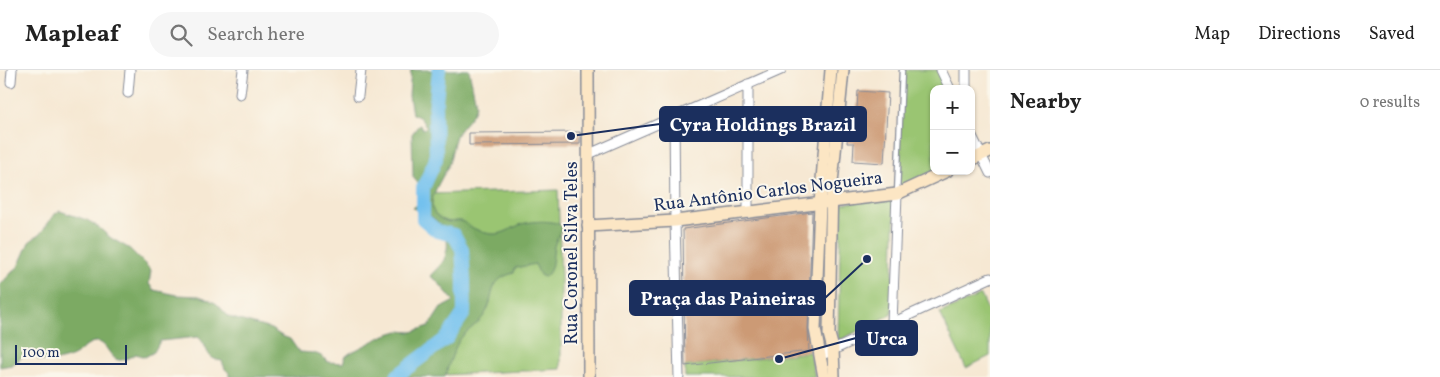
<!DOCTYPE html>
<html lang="en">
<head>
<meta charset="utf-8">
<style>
  body { margin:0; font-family:Vollkorn,serif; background:#f6f6f6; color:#222 }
  .controls { position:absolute; right:15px; top:15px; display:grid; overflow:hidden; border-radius:10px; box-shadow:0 1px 4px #0004 }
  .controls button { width:45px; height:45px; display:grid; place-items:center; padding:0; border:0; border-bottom:1px solid #e0e0e0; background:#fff; color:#222; font:25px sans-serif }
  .scale { position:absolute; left:15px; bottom:12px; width:112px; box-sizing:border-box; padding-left:5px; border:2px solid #1b2f5e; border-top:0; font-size:14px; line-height:18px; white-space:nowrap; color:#1b2f5e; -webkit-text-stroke:4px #fbf7ec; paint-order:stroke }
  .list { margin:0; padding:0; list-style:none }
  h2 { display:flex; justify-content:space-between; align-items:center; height:65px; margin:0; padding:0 20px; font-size:21px }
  h2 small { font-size:16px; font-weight:400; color:#767676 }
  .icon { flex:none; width:28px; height:28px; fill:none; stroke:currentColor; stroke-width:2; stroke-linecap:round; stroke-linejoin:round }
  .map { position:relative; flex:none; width:990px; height:307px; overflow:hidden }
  header { display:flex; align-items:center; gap:30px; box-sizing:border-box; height:70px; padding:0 25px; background:#fff; border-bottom:1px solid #e0e0e0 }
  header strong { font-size:24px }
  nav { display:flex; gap:28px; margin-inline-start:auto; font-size:18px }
  .search { width:350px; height:45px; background:#f6f6f6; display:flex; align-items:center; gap:12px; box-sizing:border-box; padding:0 18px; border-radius:28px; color:#767676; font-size:19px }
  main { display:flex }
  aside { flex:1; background:#fff }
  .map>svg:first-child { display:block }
</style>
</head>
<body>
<header>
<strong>Mapleaf</strong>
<div class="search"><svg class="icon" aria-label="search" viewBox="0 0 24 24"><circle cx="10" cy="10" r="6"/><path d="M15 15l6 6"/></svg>Search here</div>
<nav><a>Map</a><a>Directions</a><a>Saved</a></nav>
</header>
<main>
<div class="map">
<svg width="990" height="307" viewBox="0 0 990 307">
  <rect width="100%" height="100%" fill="#fbf7ec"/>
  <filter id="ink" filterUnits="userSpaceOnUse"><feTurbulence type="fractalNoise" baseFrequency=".02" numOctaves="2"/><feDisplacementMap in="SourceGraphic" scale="10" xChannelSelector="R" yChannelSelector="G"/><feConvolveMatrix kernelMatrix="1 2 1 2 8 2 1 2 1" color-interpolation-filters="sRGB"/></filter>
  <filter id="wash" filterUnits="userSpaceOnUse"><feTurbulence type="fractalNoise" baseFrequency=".0096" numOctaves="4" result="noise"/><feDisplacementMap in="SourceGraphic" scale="20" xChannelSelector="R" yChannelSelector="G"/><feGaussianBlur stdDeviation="1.12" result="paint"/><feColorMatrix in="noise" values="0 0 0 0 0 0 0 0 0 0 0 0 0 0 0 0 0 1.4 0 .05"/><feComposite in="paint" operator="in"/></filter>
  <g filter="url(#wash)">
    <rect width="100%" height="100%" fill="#f6e8d3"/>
    <g fill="#9ac572" stroke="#5a7a68">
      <path d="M903 0H941L950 19H934V101L897 124Z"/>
      <path d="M558 120 561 209V299L403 307 466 245 457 162 440 157 427 148 429 124Z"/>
      <path d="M895 126 892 244 838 271 841 134Z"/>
      <path d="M981 225 990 245V286L966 298 940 243Z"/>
      <path d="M810 282 815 307H685V296Z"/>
    </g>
    <path fill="#7baa64" stroke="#4b6c61" d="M411 0H469L476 34C475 47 461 55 456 66 452 76 452 87 448 96 441 112 417 141 446 151 451 153 456 150 461 151 464 152 468 155 471 157 477 160 486 164 493 164 503 165 513 157 522 154 531 151 557 149 562 157 560 163 556 170 554 176 552 186 554 202 544 207L540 205 535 194 515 198 514 203C485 210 497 228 483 247 477 255 467 260 461 268 455 275 448 297 445 307H229V303L225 299 222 291C204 289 209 276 198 267L160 271 154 282 145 287 136 284C132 286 127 289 122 290 109 292 108 270 95 272 87 273 84 278 79 282 67 291 51 293 38 290L37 283 34 281 26 284 12 295 0 297V215L12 202 18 197 29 172 40 164 55 144 60 141 87 150 97 156 111 168 130 179 151 200 149 214 154 220 177 225 199 226 210 230 217 234 229 247 271 259 282 266 290 269 299 282C313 283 319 282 328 292L343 293 345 287 350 283 385 265 398 261 412 262 429 256 441 238 454 231 436 210 430 206C435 200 443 194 445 187 446 185 446 182 447 179 450 157 432 144 413 138L422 131 425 125 424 121 413 107 412 64 418 56 420 55 423 59 427 57 419 47 412 44 409 26Z"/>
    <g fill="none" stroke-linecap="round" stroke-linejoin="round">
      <path stroke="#73c1ee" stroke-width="14" d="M397 307 398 305 447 268 464 243V210L462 179 454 165 437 161 423 149V118L436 89 435 41 439 0"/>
    </g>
    <g id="blocks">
      <g fill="#cc9a74">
        <path d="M858 21 888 23 884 93 853 91 854 73H847L848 62H845V55L846 49H849L850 39H857Z"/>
        <path d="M580 62V74L469 75V63Z"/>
        <path d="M812 142 808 259 809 281 685 296 683 159Z"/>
      </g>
    </g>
  </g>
  <g filter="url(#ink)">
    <use href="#blocks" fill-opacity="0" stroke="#888c98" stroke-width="1"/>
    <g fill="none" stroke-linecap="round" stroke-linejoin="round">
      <defs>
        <path id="lane" d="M897 124 902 0"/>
        <g id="street">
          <path d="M941 0 950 19"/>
          <path d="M966 0V19"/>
          <path d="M11 12 12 0"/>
          <path d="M128 23 130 0"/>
          <path d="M240 24 243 0"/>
          <path d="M358 26 361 0"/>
          <path d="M674 46 675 151 679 307"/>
          <path d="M971 64 990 103"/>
          <path d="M589 84 781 0"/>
          <path d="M748 143V14"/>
          <path d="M892 253 897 124"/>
          <path d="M820 286 990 208"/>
        </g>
        <g id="secondary">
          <path d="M588 0 589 307"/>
          <path d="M971 90 990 81"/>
          <path d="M588 156 675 151 897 124 947 101"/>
          <path d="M824 307 815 259 820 134 831 0"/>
          <path d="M834 307 833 279 829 264 832 113 843 0"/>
        </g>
      </defs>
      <use href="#lane" stroke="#888c98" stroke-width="7"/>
      <use href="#street" stroke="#888c98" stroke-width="11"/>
      <use href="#secondary" stroke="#888c98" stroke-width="14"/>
      <use href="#lane" stroke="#fff" stroke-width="4.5"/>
      <use href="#street" stroke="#fff" stroke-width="9"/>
      <use href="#secondary" stroke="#fce6c4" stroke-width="11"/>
    </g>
  </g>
  <g text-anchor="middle" stroke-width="4" stroke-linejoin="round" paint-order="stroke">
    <g font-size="18" fill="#1b2f5e" stroke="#fbf7ec">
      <text transform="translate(768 121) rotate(-7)" y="6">Rua Antônio Carlos Nogueira</text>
      <text transform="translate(571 183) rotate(-90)" y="6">Rua Coronel Silva Teles</text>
    </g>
  </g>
  <path fill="none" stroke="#1b2f5e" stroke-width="2" d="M571 66L660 54M867 189L825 228M779 289L856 268"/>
  <g fill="#1b2f5e" stroke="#fbf7ec" stroke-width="2">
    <circle cx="571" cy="66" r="5"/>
    <circle cx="867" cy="189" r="5"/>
    <circle cx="779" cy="289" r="5"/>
  </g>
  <g fill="#1b2f5e" stroke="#1b2f5e" stroke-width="2">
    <rect x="660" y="37" width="206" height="34" rx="5"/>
    <rect x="630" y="211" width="195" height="34" rx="5"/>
    <rect x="856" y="251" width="61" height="34" rx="5"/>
  </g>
  <g font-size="19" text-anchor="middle" font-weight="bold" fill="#fff">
    <text x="763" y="61">Cyra Holdings Brazil</text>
    <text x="728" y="235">Praça das Paineiras</text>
    <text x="887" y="275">Urca</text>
  </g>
</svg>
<div class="controls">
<button>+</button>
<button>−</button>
</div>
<div class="scale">100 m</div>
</div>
<aside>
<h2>Nearby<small>0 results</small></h2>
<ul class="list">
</ul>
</aside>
</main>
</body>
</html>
